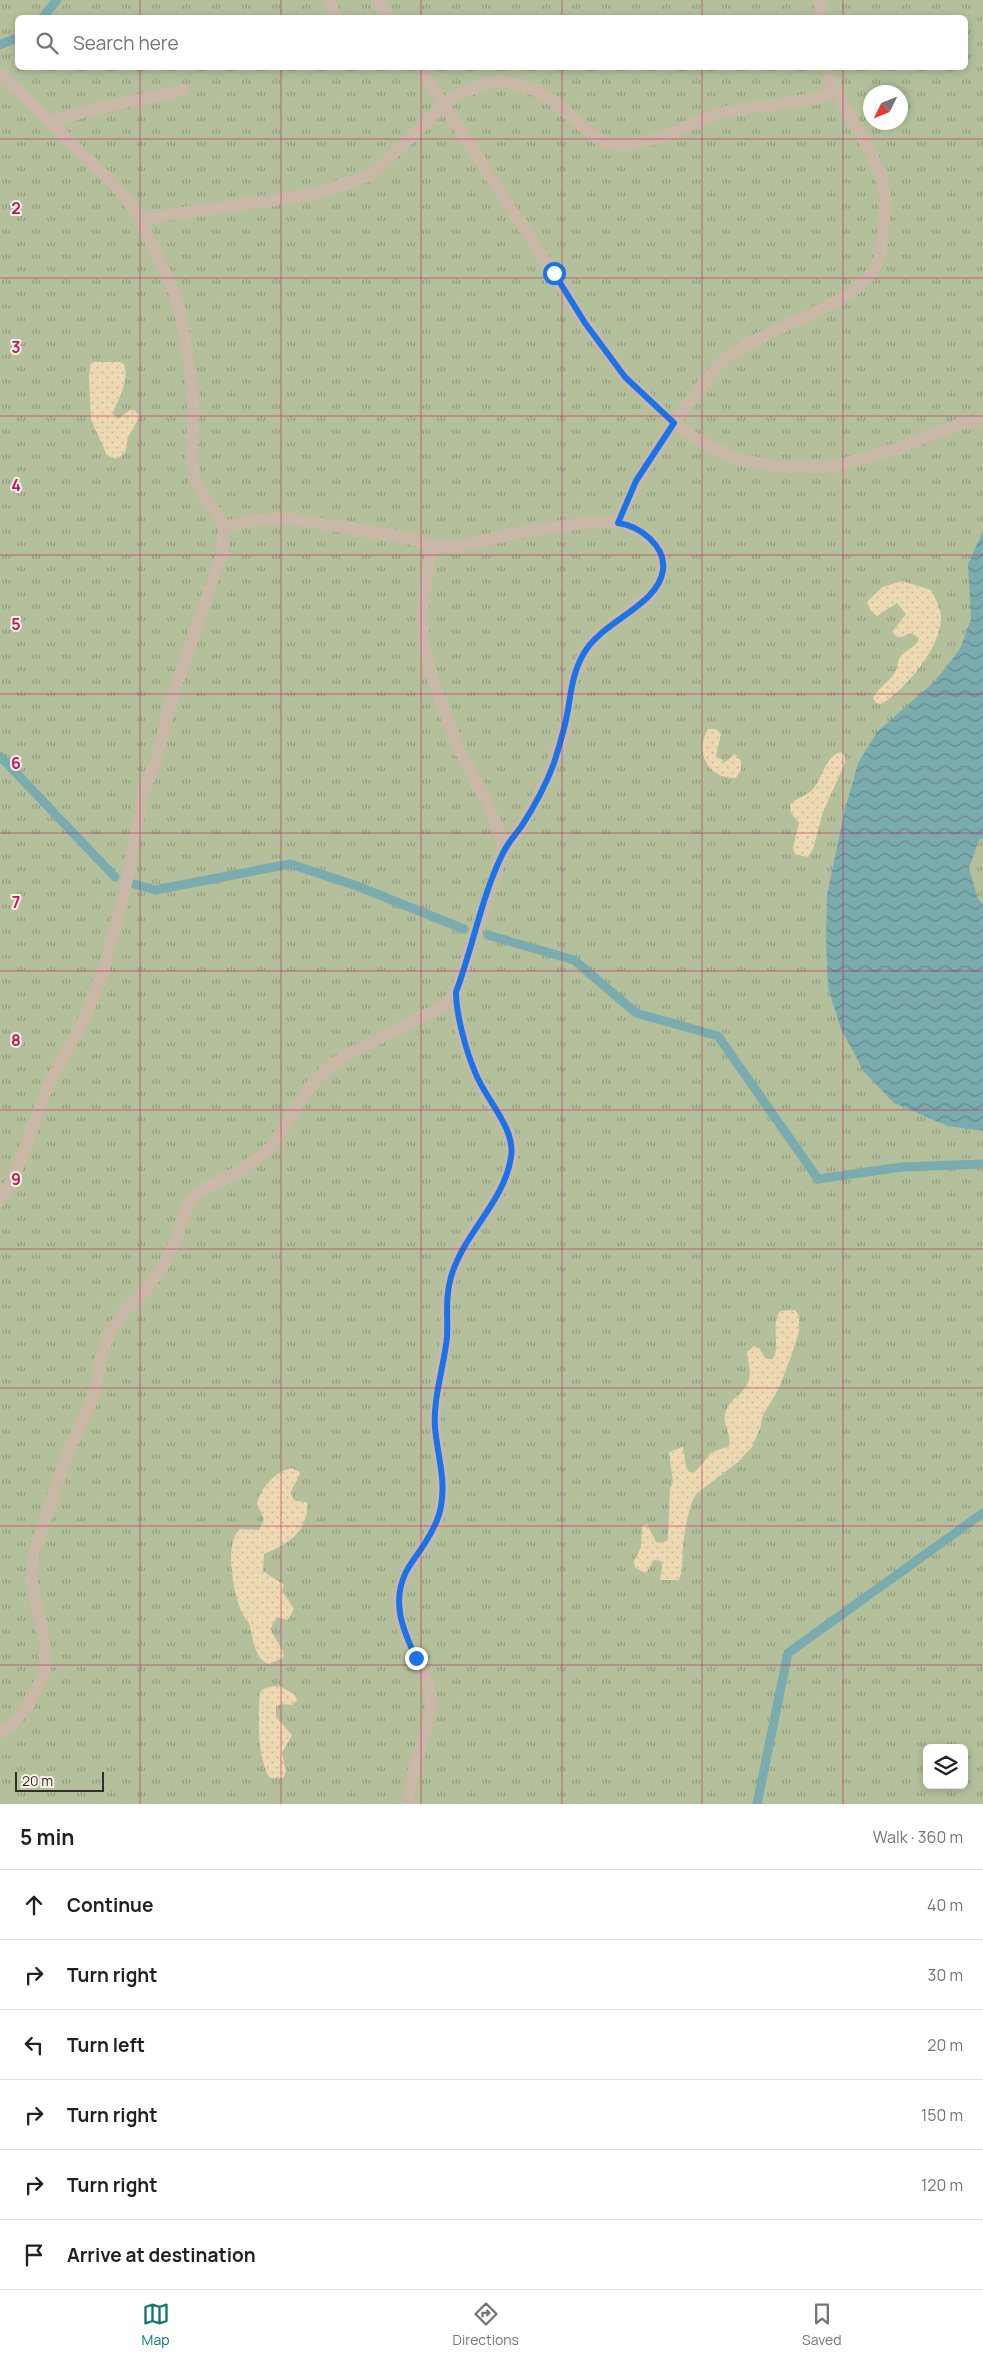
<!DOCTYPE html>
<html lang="en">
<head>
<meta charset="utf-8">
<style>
  body { margin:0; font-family:Manrope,sans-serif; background:#f6f6f6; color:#202124 }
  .controls { position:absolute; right:15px; bottom:15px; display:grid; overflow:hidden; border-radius:8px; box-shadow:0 2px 8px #0003 }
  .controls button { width:45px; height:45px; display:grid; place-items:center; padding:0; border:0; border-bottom:1px solid #e0e0e0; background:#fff; color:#202124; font:25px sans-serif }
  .compass { position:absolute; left:863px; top:85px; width:45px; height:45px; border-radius:50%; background:#fff; box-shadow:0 2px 8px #0003; rotate:227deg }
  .scale { position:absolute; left:15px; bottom:12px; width:89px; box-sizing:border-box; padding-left:5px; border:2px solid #352c27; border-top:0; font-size:14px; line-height:18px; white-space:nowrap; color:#352c27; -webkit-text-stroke:4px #f9f1e7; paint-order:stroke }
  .stop { position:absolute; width:15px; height:15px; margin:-11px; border:4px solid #1a73e8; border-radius:50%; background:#fff }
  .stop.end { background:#1a73e8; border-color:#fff; box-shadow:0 1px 5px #0008 }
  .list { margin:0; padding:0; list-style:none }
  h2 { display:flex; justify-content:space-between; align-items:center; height:65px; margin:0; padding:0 20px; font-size:21px }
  h2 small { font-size:16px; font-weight:400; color:#757577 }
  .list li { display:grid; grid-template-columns:32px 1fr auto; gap:15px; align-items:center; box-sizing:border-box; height:70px; padding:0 20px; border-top:1px solid #e0e0e0 }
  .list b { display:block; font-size:19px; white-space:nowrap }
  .list em { font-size:16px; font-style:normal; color:#757577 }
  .icon { flex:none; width:28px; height:28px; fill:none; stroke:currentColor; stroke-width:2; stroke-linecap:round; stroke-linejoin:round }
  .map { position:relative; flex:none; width:983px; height:1804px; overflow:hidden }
  .search { position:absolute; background:#fff; box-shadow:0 2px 8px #0003; left:15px; right:15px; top:15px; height:55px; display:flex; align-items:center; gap:12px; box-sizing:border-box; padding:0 18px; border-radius:8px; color:#757577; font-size:19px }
  .sheet { height:485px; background:#fff }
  nav { display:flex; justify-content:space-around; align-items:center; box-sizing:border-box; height:70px; border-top:1px solid #e0e0e0; background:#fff; font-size:14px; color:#757577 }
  nav a { display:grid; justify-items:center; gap:2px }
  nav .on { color:#0f766e }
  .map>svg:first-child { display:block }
</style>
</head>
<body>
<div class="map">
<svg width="983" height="1804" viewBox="0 0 983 1804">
  <defs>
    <pattern id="grass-tufts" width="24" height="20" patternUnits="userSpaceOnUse" patternTransform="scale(1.25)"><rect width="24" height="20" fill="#b3c09b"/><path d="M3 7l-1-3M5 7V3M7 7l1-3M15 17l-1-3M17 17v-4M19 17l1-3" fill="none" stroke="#929c7e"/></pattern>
    <pattern id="sand-dots" width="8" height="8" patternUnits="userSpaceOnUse" patternTransform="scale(1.25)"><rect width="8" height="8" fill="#ecd9b2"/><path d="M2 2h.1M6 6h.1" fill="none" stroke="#cbba99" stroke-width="1.8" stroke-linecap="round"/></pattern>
    <pattern id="water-waves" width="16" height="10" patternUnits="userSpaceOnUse" patternTransform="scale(1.25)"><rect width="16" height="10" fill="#7aabae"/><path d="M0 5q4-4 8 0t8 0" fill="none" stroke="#658b8e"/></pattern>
  </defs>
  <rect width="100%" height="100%" fill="#f1e7db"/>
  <path fill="url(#grass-tufts)" fill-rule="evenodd" d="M0 0H983V1804H0ZM18 18H966V68H18ZM870 92H900V122H870ZM927 1748H964V1785H927Z"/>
  <g fill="url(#sand-dots)">
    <path d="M91 362H120L124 364C129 382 119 397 113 413L118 419 130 410H134L140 416 128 437 125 453 117 459 107 455 91 420 89 377Z"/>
    <path d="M902 581 931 590C935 597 940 607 941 616 943 646 905 689 882 704L876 703 873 698C879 687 893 678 896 671 898 666 897 661 901 656 906 650 914 648 919 640L916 636 910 633 902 637H897L892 632 906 614 897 603 877 616 871 611 867 602 882 587Z"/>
    <path d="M708 729H716L721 734 716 756 725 762 735 754 741 761V770L736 778C708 779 694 752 708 729Z"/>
    <path d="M841 752 845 756V763L823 812 813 849 808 857 795 854 793 848 799 823 791 813 790 805C797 797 807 796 813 789 823 777 825 756 841 752Z"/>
    <path d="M795 1310 799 1316V1331L793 1351 779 1388 762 1417 761 1426 752 1447 738 1462 696 1494C688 1508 684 1533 683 1548 682 1559 683 1569 679 1580H660L662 1567 661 1561 654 1560 646 1573 635 1568 634 1561 641 1547 642 1526 647 1524 656 1542 661 1543 668 1540 670 1489 673 1482 669 1452 683 1447 686 1467 689 1472H695L712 1452 729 1446C732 1433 721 1423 726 1411 730 1398 746 1393 749 1379 752 1370 747 1361 747 1352L754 1346 759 1348 766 1359H773C781 1343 770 1327 780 1311Z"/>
    <path d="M291 1468 300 1472C298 1484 285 1491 295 1501L307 1502C309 1531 288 1544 264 1554L263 1571 284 1585 282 1591 294 1609 288 1620 277 1617 270 1629 284 1653 283 1658 269 1664C253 1659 254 1637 249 1624 248 1620 245 1619 243 1615 234 1597 223 1544 240 1529L259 1530 264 1519 257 1504C261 1488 274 1472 291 1468Z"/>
    <path d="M279 1686 294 1694 297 1700 292 1705 283 1704 276 1706V1717L292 1735 282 1753 286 1772 283 1778H270C257 1759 258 1715 260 1692L267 1687Z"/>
  </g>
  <path fill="url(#water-waves)" d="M983 531V838L979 840 969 868 978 899 983 904V1131L948 1126 894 1103 864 1072 841 1029 828 988 826 940 827 895 844 813 858 763 877 732 935 681 960 649 971 619 968 564Z"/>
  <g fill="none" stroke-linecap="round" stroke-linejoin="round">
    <g stroke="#7aabae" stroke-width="9">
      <path d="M42 18 57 0"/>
      <path d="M0 45 18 37"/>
      <path d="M0 756 115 877"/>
      <path d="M134 884 155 890 290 864 357 886 464 929"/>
      <path d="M488 935 574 960 636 1013 718 1036 818 1179 902 1167 983 1164"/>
      <path d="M757 1804 788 1653 983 1513"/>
    </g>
    <g stroke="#c9b7a7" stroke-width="12">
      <path d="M329 0 336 18"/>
      <path d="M377 0 388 18"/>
      <path d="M819 18 821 0"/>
      <path d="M420 68 585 323 625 377 674 423 699 441 738 459 777 467H833L898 448 960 424 983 421"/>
      <path d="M0 74 114 184 138 214 173 289 181 316 193 392 192 463 195 482 223 523V551L173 694 155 765 144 789 124 894 104 968 84 1020 49 1083 14 1177 0 1201"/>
      <path d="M51 121 99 108 183 90"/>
      <path d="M140 219 314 194 371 175 454 96 487 83 502 81 536 90 552 100 596 138 611 144 628 145 663 137 718 113 814 99 825 95 834 86"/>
      <path d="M618 523C636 479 660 441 689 403 699 389 710 374 722 362 761 326 861 307 878 262 882 251 882 239 883 228 884 217 886 205 885 194 878 147 839 112 827 68"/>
      <path d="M432 545C425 590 417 620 429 666 437 695 449 724 461 752 472 775 506 830 502 854"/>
      <path d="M0 1733 16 1720 31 1701 45 1671V1644L31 1580 34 1553 68 1452 94 1396 101 1356 110 1332 125 1311 150 1285 164 1264 172 1249 188 1205 195 1196 210 1185 240 1171 271 1147 312 1084 329 1067 350 1053 432 1012 445 1004 456 992 501 856 521 827 548 777 564 730 571 684 584 653 604 630 654 592 660 581 663 557 651 540 637 530 625 524 612 522H592L532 530 453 547 425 544 409 538 292 519 255 520 223 527"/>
      <path d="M408 1804C410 1785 414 1767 420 1749 424 1733 433 1716 431 1699 427 1664 397 1637 398 1601 400 1565 434 1542 441 1508 447 1479 437 1454 435 1426 434 1397 443 1369 446 1340 448 1326 446 1311 447 1297 450 1274 459 1252 472 1233 486 1209 511 1182 512 1152 512 1128 494 1112 484 1091 470 1065 455 1021 456 992"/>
    </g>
  </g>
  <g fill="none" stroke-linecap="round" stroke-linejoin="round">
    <path stroke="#1a73e8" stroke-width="6" d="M416 1658C403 1630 391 1602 406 1572 411 1562 419 1553 425 1543 432 1532 439 1519 441 1506 446 1478 437 1454 435 1427 433 1397 444 1367 447 1337 448 1317 445 1297 451 1277 463 1234 505 1201 511 1157 516 1128 485 1099 475 1072 466 1051 456 1014 456 992 473 947 481 898 502 855 507 844 514 836 521 827 534 807 546 785 554 763 559 747 564 731 567 715 571 694 572 673 584 653 602 621 658 606 663 570 666 546 640 526 618 523L636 481 674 423 625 377 585 323 554 273"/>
  </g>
  <path fill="none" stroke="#c2185b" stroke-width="1" stroke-opacity="0.55" d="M140 0V18M281 0V18M421 0V18M562 0V18M702 0V18M843 0V18M140 68V1804M281 68V1804M421 68V1804M562 68V1804M702 68V1804M843 68V1804M0 139H983M0 278H983M0 416H983M0 555H983M0 694H983M0 833H983M0 971H983M0 1110H983M0 1249H983M0 1388H983M0 1526H983M0 1665H983"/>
  <g font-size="16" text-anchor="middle" font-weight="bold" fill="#c2185b" stroke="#f9f1e7" stroke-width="4" stroke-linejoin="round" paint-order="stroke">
    <text x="16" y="214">2</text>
    <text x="16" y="353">3</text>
    <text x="16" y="491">4</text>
    <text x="16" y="630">5</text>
    <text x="16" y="769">6</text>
    <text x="16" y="908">7</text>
    <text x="16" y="1046">8</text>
    <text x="16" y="1185">9</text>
  </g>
</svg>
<div class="controls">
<button><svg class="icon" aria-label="layers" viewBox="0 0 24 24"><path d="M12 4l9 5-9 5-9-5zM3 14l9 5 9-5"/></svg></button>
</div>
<svg class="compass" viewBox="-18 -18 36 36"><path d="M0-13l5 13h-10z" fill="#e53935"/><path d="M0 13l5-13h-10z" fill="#757577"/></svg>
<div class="scale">20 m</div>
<div class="stop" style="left:554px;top:273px"></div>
<div class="stop end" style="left:416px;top:1658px"></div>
<div class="search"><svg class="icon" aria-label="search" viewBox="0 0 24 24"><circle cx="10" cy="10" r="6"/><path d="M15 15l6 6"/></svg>Search here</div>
</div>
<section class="sheet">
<h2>5 min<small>Walk · 360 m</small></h2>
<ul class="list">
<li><svg class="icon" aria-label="ahead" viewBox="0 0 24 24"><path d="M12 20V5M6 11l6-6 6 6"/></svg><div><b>Continue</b></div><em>40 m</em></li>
<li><svg class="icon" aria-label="right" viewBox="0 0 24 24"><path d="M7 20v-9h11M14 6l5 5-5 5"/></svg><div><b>Turn right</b></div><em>30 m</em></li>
<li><svg class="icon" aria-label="left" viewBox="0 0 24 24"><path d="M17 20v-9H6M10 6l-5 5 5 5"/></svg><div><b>Turn left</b></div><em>20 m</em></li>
<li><svg class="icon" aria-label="right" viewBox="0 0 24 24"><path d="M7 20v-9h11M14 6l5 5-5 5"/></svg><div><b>Turn right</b></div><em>150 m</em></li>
<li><svg class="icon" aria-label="right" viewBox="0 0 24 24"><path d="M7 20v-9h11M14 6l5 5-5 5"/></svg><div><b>Turn right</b></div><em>120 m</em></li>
<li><svg class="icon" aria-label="arrive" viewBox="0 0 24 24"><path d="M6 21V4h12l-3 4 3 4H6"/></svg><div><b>Arrive at destination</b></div></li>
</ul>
</section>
<nav>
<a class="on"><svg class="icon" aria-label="map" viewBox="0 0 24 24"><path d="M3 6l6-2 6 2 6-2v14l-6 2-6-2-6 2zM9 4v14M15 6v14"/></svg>Map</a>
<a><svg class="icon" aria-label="directions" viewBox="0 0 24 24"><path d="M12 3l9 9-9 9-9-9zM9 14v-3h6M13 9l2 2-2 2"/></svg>Directions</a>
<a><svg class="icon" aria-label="saved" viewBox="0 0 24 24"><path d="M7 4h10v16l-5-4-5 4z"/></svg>Saved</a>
</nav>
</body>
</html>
